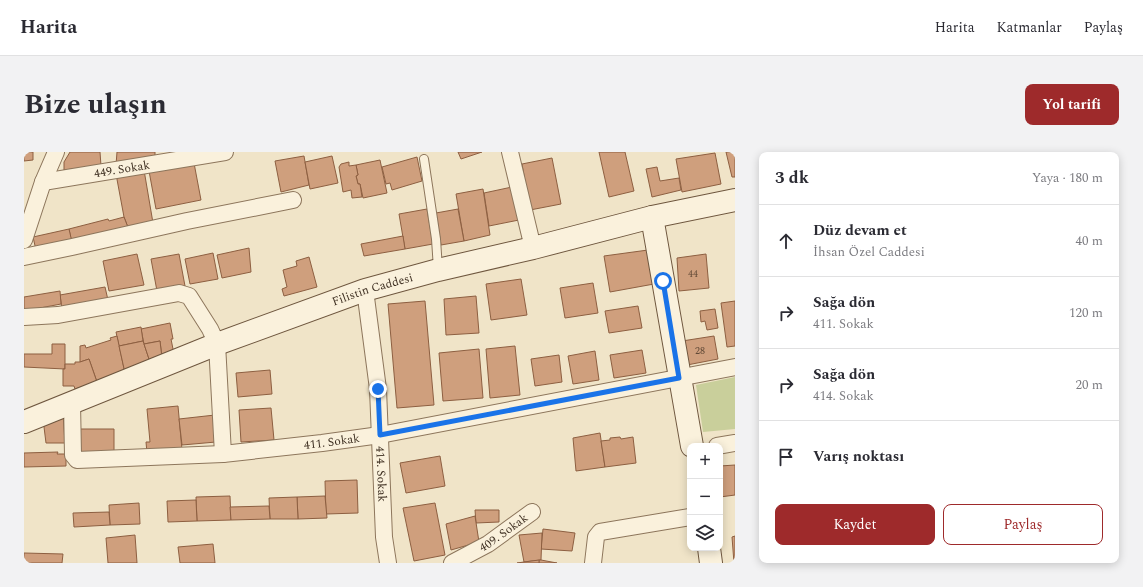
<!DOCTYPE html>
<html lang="tr">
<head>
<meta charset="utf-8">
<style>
  body { margin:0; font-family:Spectral,serif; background:#f2f2f3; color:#2b2b33 }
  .controls { position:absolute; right:12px; bottom:12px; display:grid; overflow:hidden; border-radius:8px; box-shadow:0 2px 10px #0003 }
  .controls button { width:36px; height:36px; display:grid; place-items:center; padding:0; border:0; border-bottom:1px solid #e1e1e2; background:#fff; color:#2b2b33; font:20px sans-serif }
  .stop { position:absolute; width:12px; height:12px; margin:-9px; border:3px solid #1a73e8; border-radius:50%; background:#fff }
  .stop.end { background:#1a73e8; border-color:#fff; box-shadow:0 1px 4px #0008 }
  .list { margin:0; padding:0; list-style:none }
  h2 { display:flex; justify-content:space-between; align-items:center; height:52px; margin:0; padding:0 16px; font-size:17px }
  h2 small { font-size:13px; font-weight:400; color:#7c7c81 }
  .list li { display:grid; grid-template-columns:26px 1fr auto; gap:12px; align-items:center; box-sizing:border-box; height:72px; padding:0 16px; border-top:1px solid #e1e1e2 }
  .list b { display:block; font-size:15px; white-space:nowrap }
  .list p { margin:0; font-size:13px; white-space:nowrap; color:#7c7c81 }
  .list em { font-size:13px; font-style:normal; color:#7c7c81 }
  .actions { display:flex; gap:8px; padding:12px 16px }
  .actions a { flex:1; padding:9px 0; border:1px solid #9e2a2b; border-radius:8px; text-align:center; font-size:14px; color:#9e2a2b }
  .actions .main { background:#9e2a2b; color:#fff }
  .icon { flex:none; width:22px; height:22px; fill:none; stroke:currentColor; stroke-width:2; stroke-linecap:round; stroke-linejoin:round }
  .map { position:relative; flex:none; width:711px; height:411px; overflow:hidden; border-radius:8px }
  header { display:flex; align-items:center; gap:24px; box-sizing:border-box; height:56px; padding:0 20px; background:#fff; border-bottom:1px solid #e1e1e2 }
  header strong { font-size:19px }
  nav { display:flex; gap:22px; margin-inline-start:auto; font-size:14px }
  .intro { display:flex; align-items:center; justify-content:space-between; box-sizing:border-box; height:96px; padding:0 24px }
  h1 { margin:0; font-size:28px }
  .button { padding:10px 18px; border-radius:8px; background:#9e2a2b; color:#fff; font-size:14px; font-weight:700 }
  main { display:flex; gap:24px; padding:0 24px }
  aside { flex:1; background:#fff; border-radius:8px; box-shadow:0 2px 10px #0003 }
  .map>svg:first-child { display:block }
</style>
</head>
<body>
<header>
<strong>Harita</strong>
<nav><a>Harita</a><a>Katmanlar</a><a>Paylaş</a></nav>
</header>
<div class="intro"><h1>Bize ulaşın</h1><a class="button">Yol tarifi</a></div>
<main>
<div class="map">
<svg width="711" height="411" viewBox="0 0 711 411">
  <rect width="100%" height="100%" fill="#f0e4c8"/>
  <path fill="#c9cf9b" d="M711 225V277L679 280 672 233Z"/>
  <g fill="#cf9f7d" stroke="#8d5f41">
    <path d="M0 0H9V8L0 9Z"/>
    <path d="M46 0H76L77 14 40 18V10Z"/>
    <path d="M93 0H131V5L92 13Z"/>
    <path d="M434 0H458L437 7Z"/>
    <path d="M575 0H601L610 39 585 45Z"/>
    <path d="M702 0H711V25H708Z"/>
    <path d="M691 1 697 32 658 40 652 7Z"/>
    <path d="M280 4 285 33 257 40 251 9Z"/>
    <path d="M308 4 314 31 286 37 281 10Z"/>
    <path d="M393 5 398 29 368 38 366 31 362 32 358 15Z"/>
    <path d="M528 6 537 52 506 58 498 12Z"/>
    <path d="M356 8 363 41 339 46 336 32H334L332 24 334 23 332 13Z"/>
    <path d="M325 10V14L332 13 334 23 332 24 334 32H336L338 45 328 46 327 38 319 40 315 15 317 12Z"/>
    <path d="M170 11 177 48 132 57 125 19Z"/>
    <path d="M633 15 636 29 655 26 657 38 628 45 622 17Z"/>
    <path d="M120 18 129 71 105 78 100 65 92 22Z"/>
    <path d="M488 35 495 68 465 74 460 41Z"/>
    <path d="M459 37 466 83 440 89 432 42Z"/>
    <path d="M403 57 409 92 381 97 375 62Z"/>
    <path d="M434 57 440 89 417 93 412 61Z"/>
    <path d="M100 65 105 78 48 92 45 77 84 67 85 69Z"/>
    <path d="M45 77 48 90 12 98 9 85Z"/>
    <path d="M379 84 381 97 340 104 337 92Z"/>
    <path d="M225 96 227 120 198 126 193 103Z"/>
    <path d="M624 98 630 132 586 140 580 104Z"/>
    <path d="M189 101 194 127 166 132 161 107Z"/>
    <path d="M113 102 120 133 85 139 79 109Z"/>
    <path d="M155 102 161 134 133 139 127 107Z"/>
    <path d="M682 102 685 136 655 139 653 106Z"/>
    <path d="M285 105 293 135 260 144 258 137 263 135 259 118 273 114 272 109Z"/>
    <path d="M497 127 503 163 467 168 462 132Z"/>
    <path d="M569 131 574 161 541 166 536 136Z"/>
    <path d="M81 135 84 148 38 157 36 143Z"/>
    <path d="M36 139 37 152 0 159V145Z"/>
    <path d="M452 144 455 181 422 183 420 147Z"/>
    <path d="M401 149 410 253 373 256 364 152Z"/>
    <path d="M711 149V194L703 195 697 151Z"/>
    <path d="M614 154 618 176 585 181 581 159Z"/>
    <path d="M691 157 694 176 683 178 681 169 677 170 676 159Z"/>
    <path d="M146 171 149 187H147L150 202 138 206 136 189 120 192 117 177Z"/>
    <path d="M117 175 119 189 95 194 92 180Z"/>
    <path d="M93 184 101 221 73 230 65 207 56 210V194L61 193 62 196 87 188 86 186Z"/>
    <path d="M690 184 694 207 663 213 658 189Z"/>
    <path d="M119 189 126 210 101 221 95 194Z"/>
    <path d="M136 189 138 206 126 210 120 192Z"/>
    <path d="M28 192H41V217L0 215V202H28Z"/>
    <path d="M491 194 496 243 466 246 462 197Z"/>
    <path d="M455 197 459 246 419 249 415 201Z"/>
    <path d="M618 198 622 221 590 226 586 203Z"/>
    <path d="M571 199 575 228 549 232 544 204Z"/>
    <path d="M535 203 538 230 511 234 507 207Z"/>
    <path d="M65 207 73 230 51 237 50 234H39V217H41V212H51V210H56Z"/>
    <path d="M246 218 248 242 214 245 212 221Z"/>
    <path d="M154 254 158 298 123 301 122 290H126L123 257Z"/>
    <path d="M247 256 250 288 217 290 215 258Z"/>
    <path d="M39 261 41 291H22L19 267Z"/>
    <path d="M191 263 192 290 158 293 155 267Z"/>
    <path d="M54 277H90V301H55Z"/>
    <path d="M576 281 581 315 552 319 549 286Z"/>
    <path d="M596 285 597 287 609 285 612 311 581 315 577 289 586 288V286Z"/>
    <path d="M34 300 33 302H42V314L0 315V301Z"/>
    <path d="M416 304 421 334 382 341 376 311Z"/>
    <path d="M711 313V343L696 345V314Z"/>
    <path d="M333 328 334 361 302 362 301 329Z"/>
    <path d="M206 344 207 368 173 369 172 345Z"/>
    <path d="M301 344 303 366 274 367 273 345Z"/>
    <path d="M273 345 274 367H246L245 346Z"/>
    <path d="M172 348 173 369 144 370 143 349Z"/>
    <path d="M115 351 116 372 86 373 85 353Z"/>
    <path d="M411 351 421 403 390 409 379 356Z"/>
    <path d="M245 354 246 367 207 368 206 355Z"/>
    <path d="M451 358H475V370L452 371Z"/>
    <path d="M85 360 86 373 50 375 49 361Z"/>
    <path d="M451 364 455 390 427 398 422 372Z"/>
    <path d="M519 377 551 381 548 399 517 397Z"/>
    <path d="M518 381 517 408 500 410 495 383Z"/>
    <path d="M111 383 113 411H84L82 386Z"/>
    <path d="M711 384V411H710L708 385Z"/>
    <path d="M189 392 191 411H156L154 395Z"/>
    <path d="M0 401 39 402 38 411H0Z"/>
    <path d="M515 408H517L533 411H515Z"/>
    <path d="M515 408V411H493L500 410Z"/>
  </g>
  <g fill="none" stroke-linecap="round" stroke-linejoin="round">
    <defs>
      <path id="lane" d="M400 7 412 87 414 117"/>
      <g id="street">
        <path d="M486 0 509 96"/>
        <path id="s1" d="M19 30 201 0"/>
        <path d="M0 88 19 30 32 0"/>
        <path d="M0 105 48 95 163 69 269 48"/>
        <path id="s2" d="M341 138 354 237 360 385 364 411"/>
        <path d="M0 165 34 163 155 141 165 144 186 177 193 192 199 302"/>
        <path id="s3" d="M48 251 49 303 53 308 199 302 298 291 356 283 711 215"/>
        <path d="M693 294 711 291"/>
        <path id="s4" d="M428 411 464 392 508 360"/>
        <path d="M569 411 572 385 576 380 666 365"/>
      </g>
      <g id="secondary">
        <path d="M628 65 668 294"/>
        <path id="s5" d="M0 270 193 192 341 138 414 118 509 96 628 65 711 48"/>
        <path d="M685 396 687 411"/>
      </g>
    </defs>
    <use href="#lane" stroke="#8d765c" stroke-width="10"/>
    <use href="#street" stroke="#8d765c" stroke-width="18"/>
    <use href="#secondary" stroke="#6f573f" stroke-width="24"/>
    <use href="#lane" stroke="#faf1dc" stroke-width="8"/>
    <use href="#street" stroke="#faf1dc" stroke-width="16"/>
    <use href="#secondary" stroke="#faf1dc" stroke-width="22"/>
  </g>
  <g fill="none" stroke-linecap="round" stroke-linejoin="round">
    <path stroke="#1a73e8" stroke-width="5" d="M354 237 356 283 655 226 639 129"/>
  </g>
  <g text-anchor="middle" stroke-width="3.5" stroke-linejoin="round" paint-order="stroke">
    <g font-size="10" fill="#624a37">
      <text x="669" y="125">44</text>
      <text x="676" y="202">28</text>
    </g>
    <g font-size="12" fill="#3d2e20" stroke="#f7eed8">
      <text dy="4" stroke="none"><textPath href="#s1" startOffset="80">449. Sokak</textPath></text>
      <text dy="4" stroke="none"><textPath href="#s5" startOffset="373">Filistin Caddesi</textPath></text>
      <text dy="4" stroke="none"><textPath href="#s3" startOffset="314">411. Sokak</textPath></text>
      <text dy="4" stroke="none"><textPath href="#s2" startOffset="185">414. Sokak</textPath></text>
      <text dy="4" stroke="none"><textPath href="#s4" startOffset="60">409. Sokak</textPath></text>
    </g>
  </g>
</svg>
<div class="controls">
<button>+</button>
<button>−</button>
<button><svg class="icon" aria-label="layers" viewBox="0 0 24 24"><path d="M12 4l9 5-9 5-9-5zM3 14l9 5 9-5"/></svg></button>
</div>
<div class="stop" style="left:639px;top:129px"></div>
<div class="stop end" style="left:354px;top:237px"></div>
</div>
<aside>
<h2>3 dk<small>Yaya · 180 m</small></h2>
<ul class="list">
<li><svg class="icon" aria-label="ahead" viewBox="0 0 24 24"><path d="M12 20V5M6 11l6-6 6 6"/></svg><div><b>Düz devam et</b><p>İhsan Özel Caddesi</p></div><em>40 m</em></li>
<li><svg class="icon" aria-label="right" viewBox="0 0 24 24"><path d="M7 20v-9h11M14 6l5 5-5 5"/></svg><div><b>Sağa dön</b><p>411. Sokak</p></div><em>120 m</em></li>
<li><svg class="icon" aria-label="right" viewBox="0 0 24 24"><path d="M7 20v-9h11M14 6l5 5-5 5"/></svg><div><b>Sağa dön</b><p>414. Sokak</p></div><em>20 m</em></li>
<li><svg class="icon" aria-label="arrive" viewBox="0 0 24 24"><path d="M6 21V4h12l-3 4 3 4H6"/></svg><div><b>Varış noktası</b></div></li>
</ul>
<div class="actions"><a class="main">Kaydet</a><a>Paylaş</a></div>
</aside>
</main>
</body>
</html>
